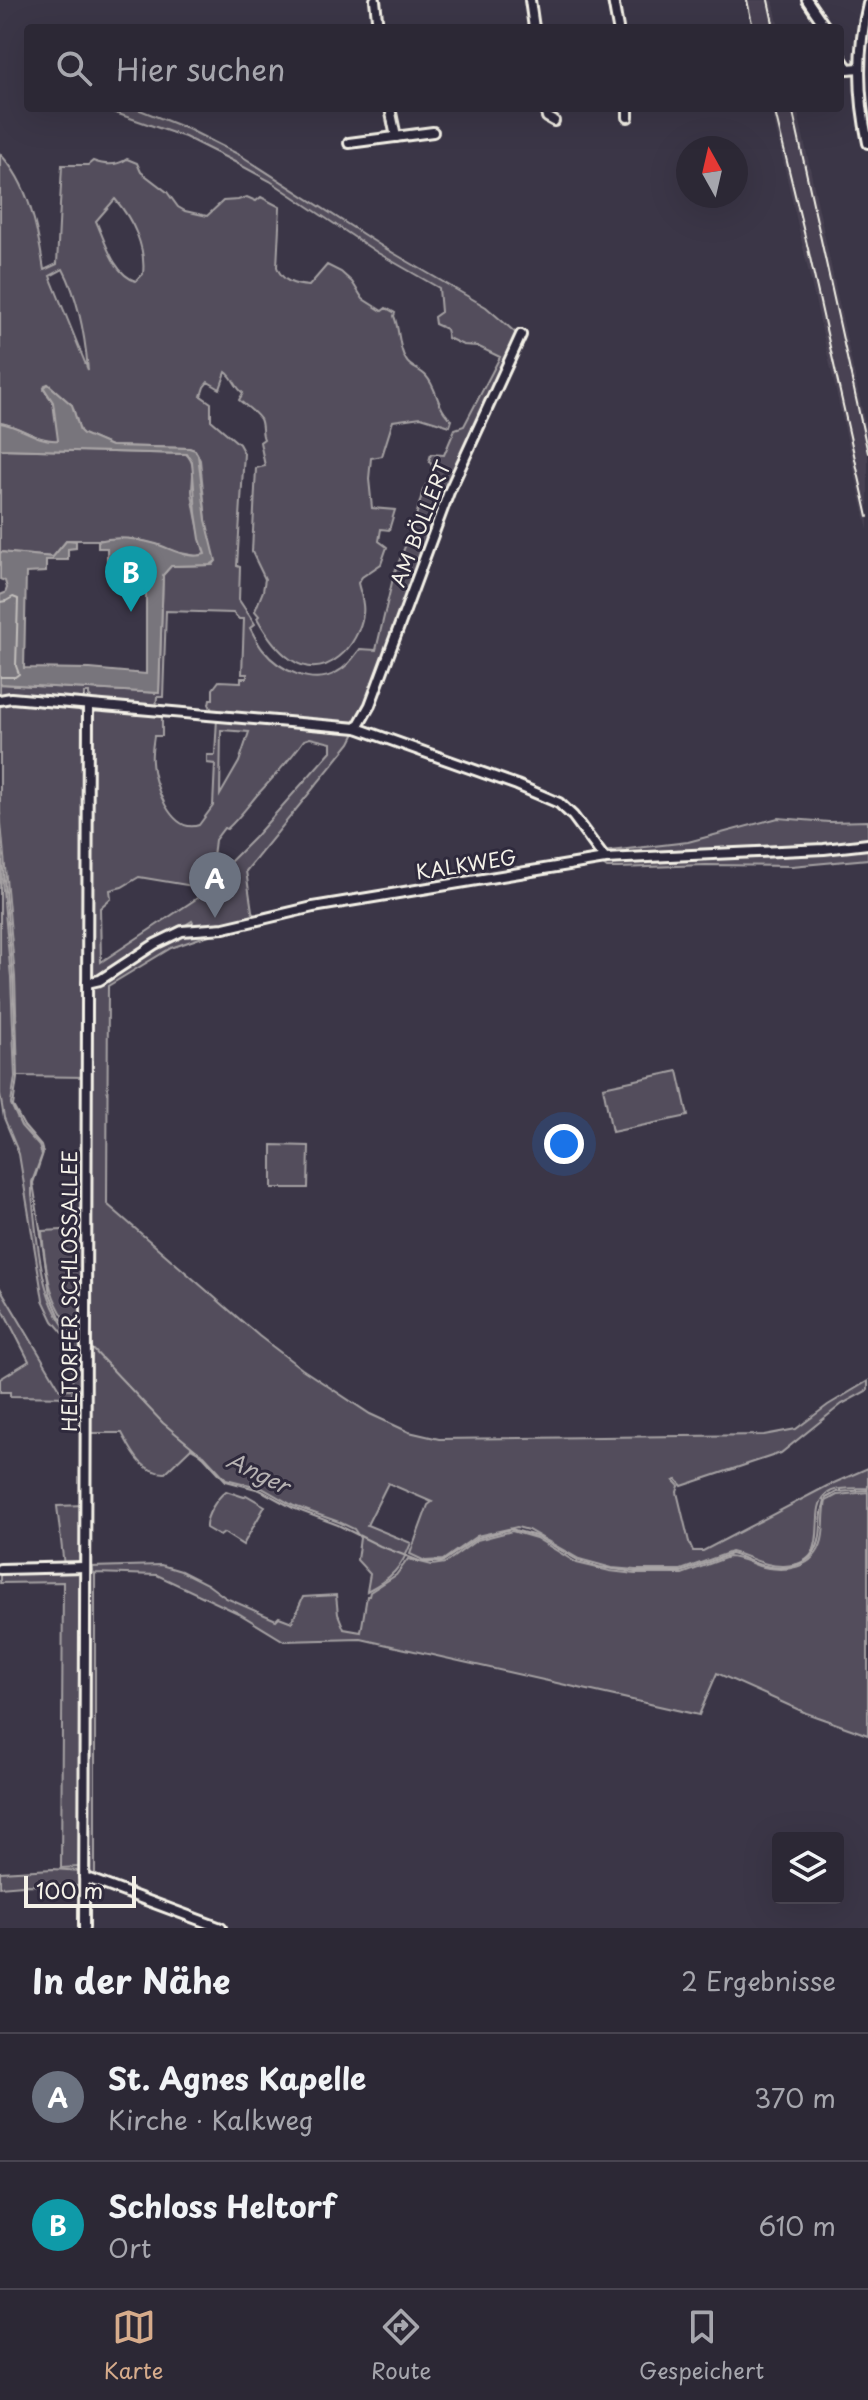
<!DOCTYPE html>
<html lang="de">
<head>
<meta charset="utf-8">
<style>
  body { margin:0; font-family:"Playpen Sans",sans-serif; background:#34303d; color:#f1f3f6 }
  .controls { position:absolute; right:24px; bottom:24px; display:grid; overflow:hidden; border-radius:8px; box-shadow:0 8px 32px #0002 }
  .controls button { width:72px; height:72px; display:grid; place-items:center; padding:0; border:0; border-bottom:2px solid #484450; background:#2c2835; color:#f1f3f6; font:40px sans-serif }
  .compass { position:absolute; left:676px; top:136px; width:72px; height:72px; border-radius:50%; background:#2c2835; box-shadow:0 8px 32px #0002; rotate:352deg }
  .scale { position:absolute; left:24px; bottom:20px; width:112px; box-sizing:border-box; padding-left:8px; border:4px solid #f4f1e8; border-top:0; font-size:22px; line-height:28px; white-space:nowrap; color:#f4f1e8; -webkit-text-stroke:6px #2f2a3d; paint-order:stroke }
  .you { position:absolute; left:564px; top:1144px; width:28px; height:28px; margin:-20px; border:6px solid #fff; border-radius:50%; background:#1a73e8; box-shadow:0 0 0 12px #1a73e833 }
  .badge { display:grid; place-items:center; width:52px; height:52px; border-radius:50%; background:#d6ab8b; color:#fff; font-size:26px; font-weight:700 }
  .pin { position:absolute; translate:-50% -66px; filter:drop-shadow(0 2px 4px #0008) }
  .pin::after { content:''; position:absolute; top:42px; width:28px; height:24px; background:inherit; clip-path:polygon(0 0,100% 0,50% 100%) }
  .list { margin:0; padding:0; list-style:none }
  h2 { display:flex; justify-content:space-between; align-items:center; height:104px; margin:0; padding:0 32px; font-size:34px }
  h2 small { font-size:26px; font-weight:400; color:#a6a6ad }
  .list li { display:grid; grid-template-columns:52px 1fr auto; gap:24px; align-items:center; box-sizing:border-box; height:128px; padding:0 32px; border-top:2px solid #484450 }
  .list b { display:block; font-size:30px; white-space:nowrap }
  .list p { margin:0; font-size:26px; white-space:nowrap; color:#a6a6ad }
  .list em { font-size:26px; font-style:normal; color:#a6a6ad }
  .icon { flex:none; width:44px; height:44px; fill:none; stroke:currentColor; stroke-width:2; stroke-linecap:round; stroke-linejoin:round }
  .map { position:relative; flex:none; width:868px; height:1928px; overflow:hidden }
  .search { position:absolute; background:#2c2835; box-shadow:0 8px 32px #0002; left:24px; right:24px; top:24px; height:88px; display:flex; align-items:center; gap:20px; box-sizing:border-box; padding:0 28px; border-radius:8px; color:#a6a6ad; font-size:30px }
  .sheet { height:360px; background:#2c2835 }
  nav { display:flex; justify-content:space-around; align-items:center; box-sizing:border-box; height:112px; border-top:2px solid #484450; background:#2c2835; font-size:22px; color:#a6a6ad }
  nav a { display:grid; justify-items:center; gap:4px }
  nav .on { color:#d6ab8b }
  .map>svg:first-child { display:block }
</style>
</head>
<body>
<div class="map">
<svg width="868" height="1928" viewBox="0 0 868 1928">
  <rect width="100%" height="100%" fill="#3b3647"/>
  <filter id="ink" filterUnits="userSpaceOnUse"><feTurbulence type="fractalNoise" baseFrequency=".0125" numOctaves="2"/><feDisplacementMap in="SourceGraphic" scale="16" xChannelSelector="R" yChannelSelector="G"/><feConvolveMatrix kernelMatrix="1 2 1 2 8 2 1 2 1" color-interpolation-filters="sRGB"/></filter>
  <g filter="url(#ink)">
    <g fill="#484352">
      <path d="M745 0H773L779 28H752Z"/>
      <path d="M771 108H797L868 438V530Z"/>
    </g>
    <g fill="#534e5c" stroke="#a4a0a2" stroke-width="2" fill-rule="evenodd">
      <path d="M101 108H135L188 129 240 155 383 247 486 307 517 334V338L455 473 361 719 354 724 213 713 209 704 210 699H213V689L219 681 241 682V678H247V674H242L244 619H239L233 613 166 611 163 697H157L156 708 94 702 89 696V693H84V697L80 702 0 699V684L159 693 163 575 171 566 213 565 215 562 207 530 200 460 195 450 189 448 111 446 83 434 80 431 72 405 48 384 45 385 44 390 53 402 59 435 58 441C36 441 21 426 0 423V154C29 183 38 231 44 270L57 264 62 165H88L93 161C104 165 117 166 127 159L137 163 141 172 167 192 178 207 185 211 207 216 223 201 238 200 247 197 256 201 261 197 280 207 277 267C282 282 295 285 309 286L327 265 341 272 352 282 363 299 382 311 386 308 395 313 394 316C400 330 398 348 406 360 410 368 420 369 426 376 438 389 437 410 452 420L450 426 421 417 393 421 382 456 371 458 369 479 372 508 395 510 389 530 381 529 379 541 387 547 381 564 362 577 358 583C360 593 365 603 363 614 361 629 352 647 339 657 303 686 273 647 257 618L259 616 255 611 263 591 265 579 252 552 256 468 265 466 260 442 264 439C261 433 263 425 260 419 255 412 245 405 239 400L243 393C235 387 234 378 226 372L220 389 208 382 204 387 201 396 211 403V420L239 444 244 453 237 566 240 567 239 600 255 624 250 628C254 635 258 644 263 650 279 670 313 687 337 672 347 667 353 658 360 649L376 650 394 574 414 524 423 490 435 470 429 461 431 454 444 455 455 429 464 426 500 357 477 346 463 345 448 338 446 329 435 324 434 317 441 312 439 288 378 253 270 181 231 160 185 137ZM115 199C133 220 146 247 143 274L136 281C114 275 105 241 96 221ZM63 269C79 299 85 336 88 370L50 276Z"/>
      <path d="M0 449 186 454C197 464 192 478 192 491 194 513 200 534 205 555L197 556 175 552 158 545 139 540H67L53 557 0 552Z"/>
      <path d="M6 700 78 706 80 711 85 713V1077L18 1076 15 977 0 812V701Z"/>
      <path d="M96 708 162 714V736H154C153 744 151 753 152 762 153 783 171 835 199 825L213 806 215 764 207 763V755H215L217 718 356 731 350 743 246 871 252 911 256 919 224 927H195L192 921 99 978H91L89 975 90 715 95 712ZM221 730 249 732 239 762 220 795ZM310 738 331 743V751L254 838 223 869 213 857 215 840 224 828 227 829C239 818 247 807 257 795 274 777 290 760 304 740ZM139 877 211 889 101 962 100 908 111 898 110 890 122 887Z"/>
      <path d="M778 818 829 822 868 821V842L607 855 602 852 688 842Z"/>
      <path d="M868 845V859L792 866 706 865 619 868H607L603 865 606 860Z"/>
      <path d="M0 858 11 977 15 1077 11 1104 21 1126 39 1146 42 1155 32 1182V1195C38 1242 39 1316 83 1344L84 1389H73L72 1397 10 1396V1392H0V1379L29 1361 0 1304V1288L60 1389H72L73 1345 53 1321 43 1300 19 1154 4 1118 0 1094Z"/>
      <path d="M229 928 171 948 108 986 107 1204 259 1336 302 1369 370 1414 409 1432 439 1439 764 1435 796 1429 828 1405 868 1381V1390L842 1404 781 1453 682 1486 677 1480 674 1481 679 1486 677 1492 689 1542 693 1551H703L827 1486 868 1468V1488C856 1489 835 1486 826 1495 806 1512 836 1564 784 1566 765 1567 749 1556 731 1552L681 1570H635L612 1568 579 1559 528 1530 517 1527 477 1536 443 1560 425 1561 410 1554 428 1505 432 1502 388 1483 367 1525 411 1543C402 1567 391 1579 367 1591L370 1574 357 1560 360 1538 354 1529 339 1522 294 1506 262 1488 226 1479 204 1455 191 1448 165 1473C141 1473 132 1451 122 1433H86L89 993 97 983 179 934Z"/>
      <path d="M678 1071 688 1116 612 1132 603 1087Z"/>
      <path d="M272 1145 309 1146 308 1188H272Z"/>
      <path d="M84 1229 83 1338C50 1312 45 1271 42 1231Z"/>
      <path d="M226 1491 244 1497 246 1495 265 1506 243 1545 224 1533 220 1536 206 1528C205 1516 217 1498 226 1491Z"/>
      <path d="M868 1492V1735L806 1713 717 1673 699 1715 361 1639 284 1641 238 1613 157 1575 95 1573V1879L88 1868 87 1575 94 1573 91 1567 161 1565 181 1571 207 1584 226 1598 276 1620 279 1617 292 1622 303 1597 336 1595 338 1614 344 1629 361 1632 367 1596H369L370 1592 396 1575 408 1559 432 1565 445 1563 477 1540 512 1531 536 1538 577 1563 610 1571 635 1574H682L728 1557C739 1557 748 1562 759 1566 784 1573 815 1569 822 1540 825 1527 823 1514 826 1501L837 1495Z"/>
      <path d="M84 1505 83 1560 81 1564 64 1566 57 1506Z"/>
      <path d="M74 1569 81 1573 83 1864 80 1867 61 1868 63 1582 0 1583V1570Z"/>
      <path d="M53 1869 81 1871 80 1886 23 1885 0 1887V1872Z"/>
    </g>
    <path fill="#78747b" stroke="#aaa6a7" stroke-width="2" d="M48 384 72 405 80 431 83 434 111 446 189 448 195 450 198 455 206 520 216 561 210 565 171 566 163 575 159 693 0 684V595L5 593 7 588 5 581 0 579V552L53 557 67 540 76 541V548L68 549V560H46V572L26 573 24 668 90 669 146 674V570L130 569 129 559 107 560V548H98V541C116 536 138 539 156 544 172 549 189 560 205 554L200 539 196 513 192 461 187 454 0 449V423C21 426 37 442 58 440L53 402 44 388Z"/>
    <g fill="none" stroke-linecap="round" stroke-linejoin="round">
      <path stroke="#c2bfbc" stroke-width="2" d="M0 602 6 601 13 597 18 599 16 666 19 674 15 677H0"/>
      <g stroke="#aaa6a7" stroke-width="2">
        <path d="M0 837 13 977 17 1078 13 1106 24 1126 41 1146 43 1153 33 1183 50 1294 60 1317 78 1339 84 1343"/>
        <path d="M90 1346 163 1423 204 1457 226 1481 260 1490 293 1508 338 1525 380 1546 422 1562H442L477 1538 511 1529 536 1536 579 1561 599 1567 635 1572H681L731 1554C741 1556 750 1562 761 1565 786 1572 816 1566 820 1536 822 1523 820 1511 826 1498L837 1492 868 1490"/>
      </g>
      <defs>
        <g id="minor">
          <path d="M375 0 378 28"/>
          <path d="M530 0 534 28"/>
          <path d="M613 0 618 28"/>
          <path d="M807 0 826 28"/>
          <path d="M868 4C857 50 858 97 868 143"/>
          <path d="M840 57 848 69 859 68"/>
          <path d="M390 108 396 137"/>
          <path d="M545 108 547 117 554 121"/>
          <path d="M628 117V108"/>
          <path d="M349 143 433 132"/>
          <path d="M0 700 11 698 357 728 517 785 559 803 573 816 605 859"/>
          <path d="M357 728 370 705 449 492 521 335"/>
          <path d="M87 983 100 980 155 944 182 931 224 928 313 907 605 859 824 849 868 844"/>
          <path d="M0 1569 85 1567"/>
          <path d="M84 1877 221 1928"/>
          <path d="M84 1928 88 705"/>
        </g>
      </defs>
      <use href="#minor" stroke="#f4f1e8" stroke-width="14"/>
      <use href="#minor" stroke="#2f2a3d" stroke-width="8"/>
      <g stroke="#f4f1e8" stroke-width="2">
        <path d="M747 0 753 28"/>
        <path d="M768 0 774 28"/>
        <path d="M774 108 809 253 868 517"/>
        <path d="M792 108 868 453"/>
      </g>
    </g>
  </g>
  <g text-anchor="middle" stroke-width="6" stroke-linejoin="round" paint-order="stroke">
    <g font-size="20" fill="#f4f1e8" stroke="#2f2a3d">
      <text transform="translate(421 524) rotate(-69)" y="7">AM BÖLLERT</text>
      <text transform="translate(466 865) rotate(-9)" y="7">KALKWEG</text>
      <text transform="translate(70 1291) rotate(-90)" y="7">HELTORFER SCHLOSSALLEE</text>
    </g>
    <g font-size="22" font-style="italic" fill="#b6b2b2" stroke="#2f2a3d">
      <text transform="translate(258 1473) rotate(26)" y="8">Anger</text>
    </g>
  </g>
</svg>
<div class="controls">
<button><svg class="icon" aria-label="layers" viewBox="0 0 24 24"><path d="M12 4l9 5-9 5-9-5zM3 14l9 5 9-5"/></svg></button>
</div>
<svg class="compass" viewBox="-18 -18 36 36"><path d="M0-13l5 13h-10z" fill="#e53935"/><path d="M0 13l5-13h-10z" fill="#a6a6ad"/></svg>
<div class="scale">100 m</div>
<div class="you"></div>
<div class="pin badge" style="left:215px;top:918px;background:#6b7280">A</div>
<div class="pin badge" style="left:131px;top:612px;background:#0f9aa8">B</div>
<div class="search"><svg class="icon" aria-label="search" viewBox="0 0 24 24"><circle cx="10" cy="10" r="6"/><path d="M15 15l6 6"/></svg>Hier suchen</div>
</div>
<section class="sheet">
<h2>In der Nähe<small>2 Ergebnisse</small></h2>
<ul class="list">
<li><span class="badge" style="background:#6b7280">A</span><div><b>St. Agnes Kapelle</b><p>Kirche · Kalkweg</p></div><em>370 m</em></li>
<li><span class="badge" style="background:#0f9aa8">B</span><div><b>Schloss Heltorf</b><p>Ort</p></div><em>610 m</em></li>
</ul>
</section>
<nav>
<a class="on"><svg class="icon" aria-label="map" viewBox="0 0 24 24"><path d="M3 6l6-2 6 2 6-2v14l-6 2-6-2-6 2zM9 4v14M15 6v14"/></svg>Karte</a>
<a><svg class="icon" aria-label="directions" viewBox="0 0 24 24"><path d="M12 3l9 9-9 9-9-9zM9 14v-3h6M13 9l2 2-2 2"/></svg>Route</a>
<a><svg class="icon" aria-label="saved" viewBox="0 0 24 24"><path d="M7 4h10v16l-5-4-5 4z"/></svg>Gespeichert</a>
</nav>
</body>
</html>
